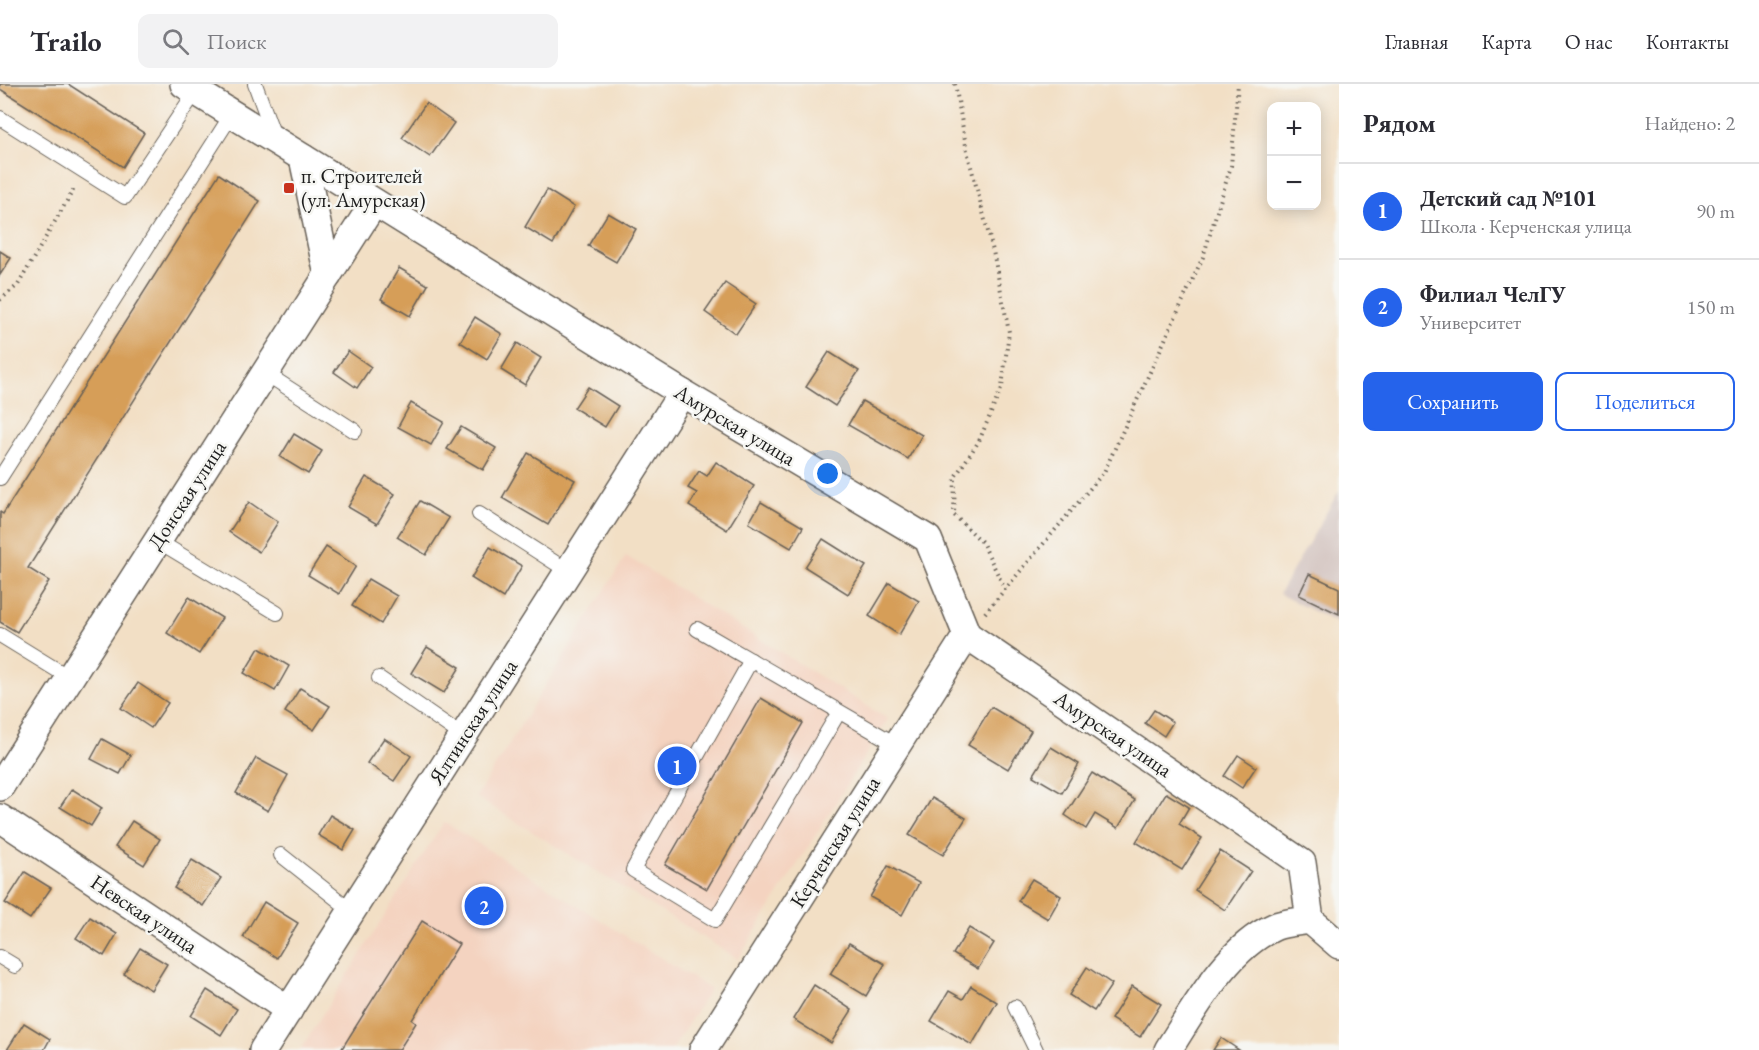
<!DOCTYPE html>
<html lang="ru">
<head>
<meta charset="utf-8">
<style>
  body { margin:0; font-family:"EB Garamond",serif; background:#f2f2f3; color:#2b2b33 }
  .controls { position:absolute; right:18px; top:18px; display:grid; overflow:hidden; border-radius:12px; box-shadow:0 3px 15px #0003 }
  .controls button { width:54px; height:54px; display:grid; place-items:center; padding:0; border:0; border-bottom:2px solid #e1e1e2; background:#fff; color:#2b2b33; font:30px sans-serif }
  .you { position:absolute; left:828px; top:390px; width:21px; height:21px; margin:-15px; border:4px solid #fff; border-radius:50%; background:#1a73e8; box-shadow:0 0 0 9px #1a73e833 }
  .badge { display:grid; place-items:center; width:39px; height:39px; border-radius:50%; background:#2563eb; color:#fff; font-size:20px; font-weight:700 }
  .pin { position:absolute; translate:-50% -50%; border:3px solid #fff; box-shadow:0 2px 6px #0006 }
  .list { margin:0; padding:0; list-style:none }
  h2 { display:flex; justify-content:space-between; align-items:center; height:78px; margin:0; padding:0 24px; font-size:26px }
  h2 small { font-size:20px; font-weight:400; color:#7c7c81 }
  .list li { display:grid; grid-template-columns:39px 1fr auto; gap:18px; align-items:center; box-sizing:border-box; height:96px; padding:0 24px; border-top:2px solid #e1e1e2 }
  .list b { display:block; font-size:22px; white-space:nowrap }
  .list p { margin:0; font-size:20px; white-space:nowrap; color:#7c7c81 }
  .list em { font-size:20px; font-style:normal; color:#7c7c81 }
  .actions { display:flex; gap:12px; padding:18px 24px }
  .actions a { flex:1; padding:14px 0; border:2px solid #2563eb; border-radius:12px; text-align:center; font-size:21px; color:#2563eb }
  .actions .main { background:#2563eb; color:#fff }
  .icon { flex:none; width:33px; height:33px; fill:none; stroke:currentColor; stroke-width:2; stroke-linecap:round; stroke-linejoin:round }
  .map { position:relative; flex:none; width:1339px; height:966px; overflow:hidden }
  header { display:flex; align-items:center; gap:36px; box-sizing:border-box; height:84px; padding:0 30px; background:#fff; border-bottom:2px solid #e1e1e2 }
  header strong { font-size:28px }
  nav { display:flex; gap:33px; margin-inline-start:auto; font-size:21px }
  .search { width:420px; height:54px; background:#f2f2f3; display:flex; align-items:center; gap:15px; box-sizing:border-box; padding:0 21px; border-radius:12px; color:#7c7c81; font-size:22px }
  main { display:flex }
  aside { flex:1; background:#fff }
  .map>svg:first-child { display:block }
</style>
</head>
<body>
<header>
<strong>Trailo</strong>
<div class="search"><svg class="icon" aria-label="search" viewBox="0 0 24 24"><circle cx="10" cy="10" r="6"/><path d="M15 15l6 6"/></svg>Поиск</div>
<nav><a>Главная</a><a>Карта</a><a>О нас</a><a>Контакты</a></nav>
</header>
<main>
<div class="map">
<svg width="1339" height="966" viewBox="0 0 1339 966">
  <rect width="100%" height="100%" fill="#f6f6f2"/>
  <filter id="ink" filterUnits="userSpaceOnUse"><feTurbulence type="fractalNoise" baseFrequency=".0167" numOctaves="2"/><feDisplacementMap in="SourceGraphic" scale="12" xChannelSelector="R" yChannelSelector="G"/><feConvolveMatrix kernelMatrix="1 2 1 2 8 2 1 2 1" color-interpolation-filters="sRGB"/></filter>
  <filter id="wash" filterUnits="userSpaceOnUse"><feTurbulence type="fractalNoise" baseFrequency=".008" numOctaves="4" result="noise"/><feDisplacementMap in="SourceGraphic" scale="24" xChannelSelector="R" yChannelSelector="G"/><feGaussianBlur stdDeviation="1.35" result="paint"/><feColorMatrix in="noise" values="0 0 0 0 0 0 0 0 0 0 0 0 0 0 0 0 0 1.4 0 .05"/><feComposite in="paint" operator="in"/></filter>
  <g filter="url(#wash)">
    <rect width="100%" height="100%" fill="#f2dfc5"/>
    <g fill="#f4d3c0">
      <path d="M626 472 888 635 738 875 476 713Z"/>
      <path d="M444 738 710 905 672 966H300Z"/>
    </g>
    <path fill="#d0c0bc" d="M1339 407V540L1279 510Z"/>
    <g id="blocks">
      <g fill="#d69e58">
        <path d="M0 0H68L144 49 123 83 0 5Z"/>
        <path d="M426 19 454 39 430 73 402 54Z"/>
        <path d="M219 90 260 117 28 484 49 497 17 548 0 538V428L3 430Z"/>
        <path d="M547 106 574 123 553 160 525 143Z"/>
        <path d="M608 129 636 145 616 178 588 162Z"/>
        <path d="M0 167 11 174 0 191Z"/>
        <path d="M399 184 428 201 410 232 381 215Z"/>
        <path d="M725 199 756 220 736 250 705 228Z"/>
        <path d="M475 233 502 250 487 275 460 258Z"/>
        <path d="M517 259 541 274 525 301 501 286Z"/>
        <path d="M348 267 371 283 357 304 334 288Z"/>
        <path d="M829 268 859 287 835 322 806 303Z"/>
        <path d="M588 303 618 322 605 343 574 324Z"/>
        <path d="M862 317 922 351 908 375 848 341Z"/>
        <path d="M411 319 444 338 431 361 398 343Z"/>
        <path d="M461 343 496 364 483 386 447 365Z"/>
        <path d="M294 350 322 367 308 390 280 373Z"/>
        <path d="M528 369 575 396 548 441 502 414Z"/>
        <path d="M716 378 754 402 727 446 689 422 697 409 688 404 699 387 707 392Z"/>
        <path d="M366 393 395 410 377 440 348 423Z"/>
        <path d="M420 417 449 434 426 471 397 453Z"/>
        <path d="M249 418 278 438 259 468 229 448Z"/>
        <path d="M761 418 803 443 791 464 749 439Z"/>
        <path d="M823 455 866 482 848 510 805 483Z"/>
        <path d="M326 463 356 482 339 510 308 491Z"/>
        <path d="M490 463 522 482 503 514 471 494Z"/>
        <path d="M1309 490 1339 504V530L1299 511Z"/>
        <path d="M368 495 397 512 381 540 352 522Z"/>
        <path d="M889 499 919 517 899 551 869 532Z"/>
        <path d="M189 513 222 534 199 570 167 549Z"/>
        <path d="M427 563 460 583 444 609 411 589Z"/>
        <path d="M259 564 289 582 275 607 244 589Z"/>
        <path d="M138 599 168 619 151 644 121 624Z"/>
        <path d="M300 604 330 622 314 646 285 628Z"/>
        <path d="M761 614 803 639 707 805 665 781Z"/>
        <path d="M991 623 1031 647 1008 685 968 661Z"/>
        <path d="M1154 626 1173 638 1164 652 1145 639Z"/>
        <path d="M384 654 411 672 394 697 367 679Z"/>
        <path d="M102 655 131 671 120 690 91 675Z"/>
        <path d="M1051 663 1079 680 1062 709 1033 692Z"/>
        <path d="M1238 671 1256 683 1242 704 1224 692Z"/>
        <path d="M256 674 288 691 268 727 236 709Z"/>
        <path d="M1092 689 1135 716 1118 744 1095 730 1086 745 1065 731Z"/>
        <path d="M72 705 102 724 91 742 60 723Z"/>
        <path d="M1166 709 1189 723 1179 740 1202 754 1182 786 1136 758Z"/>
        <path d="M932 714 966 734 943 771 909 751Z"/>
        <path d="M330 731 355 746 343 766 318 751Z"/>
        <path d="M132 737 160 755 144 781 115 763Z"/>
        <path d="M1220 767 1251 787 1225 826 1195 806Z"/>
        <path d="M192 776 221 794 203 822 174 804Z"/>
        <path d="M888 782 919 799 902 831 870 813Z"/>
        <path d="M25 788 51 804 30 835 5 819Z"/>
        <path d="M1032 795 1061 812 1048 835 1018 817Z"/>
        <path d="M264 818 298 839 277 874 243 853Z"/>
        <path d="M90 833 117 850 104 872 76 854Z"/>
        <path d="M422 837 459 860 412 936 416 939 399 966H341Z"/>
        <path d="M969 844 994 859 978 885 953 870Z"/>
        <path d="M849 859 885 880 866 912 830 890Z"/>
        <path d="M140 864 167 880 151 906 124 890Z"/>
        <path d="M1087 883 1112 900 1094 927 1069 911Z"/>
        <path d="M814 901 852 926 831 959 793 935Z"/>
        <path d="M971 902 997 918 972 961 931 937 949 907 963 915Z"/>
        <path d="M1132 902 1161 920 1140 953 1111 935Z"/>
        <path d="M207 906 237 925 221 951 191 932Z"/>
        <path d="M24 939 50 955 44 966H7Z"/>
        <path d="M1221 954 1239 966H1213Z"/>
      </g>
    </g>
  </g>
  <g filter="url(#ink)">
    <use href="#blocks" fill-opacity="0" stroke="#676057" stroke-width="1.5"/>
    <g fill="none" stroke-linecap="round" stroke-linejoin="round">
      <defs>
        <g id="lane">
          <path d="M255 0 274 52"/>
          <path d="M0 34 125 113 196 7"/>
          <path d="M265 289 355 347"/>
          <path d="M0 394 232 30"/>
          <path d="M479 430 568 487"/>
          <path d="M158 457 277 529"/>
          <path d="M697 545 897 661"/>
          <path d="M0 551 70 594"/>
          <path d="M751 576 633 786 715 836 839 628"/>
          <path d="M379 594 463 652"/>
          <path d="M281 771 352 827"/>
          <path d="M0 873 15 882"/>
          <path d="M1015 923 1036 966"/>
        </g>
        <g id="street">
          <path d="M184 0 682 309 928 455 967 551 1302 779 1310 836 1339 861"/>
          <path d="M303 74 328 191"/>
          <path d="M0 703 374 119"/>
          <path d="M0 734 289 926"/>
          <path d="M263 966 682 309"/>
          <path d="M703 966 967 551"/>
          <path d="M1168 966C1195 924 1227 864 1274 843 1284 838 1299 838 1310 836"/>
        </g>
      </defs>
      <use href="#lane" stroke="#676057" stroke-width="16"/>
      <use href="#street" stroke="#676057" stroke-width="30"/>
      <g stroke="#676057" stroke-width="4" stroke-dasharray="1.5 4.5" stroke-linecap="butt">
        <path d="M955 0 967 67 993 167 1009 248 1002 303 979 357 955 393 954 431 982 458 1005 505"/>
        <path d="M0 216 18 201 75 103"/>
        <path d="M985 529 1104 388 1203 173 1231 82 1238 0"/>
      </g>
      <use href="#lane" stroke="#fff" stroke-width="14"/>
      <use href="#street" stroke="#fff" stroke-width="27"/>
    </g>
  </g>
  <rect fill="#c8321e" stroke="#f6f6f2" stroke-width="2" x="283" y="98" width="12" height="12" rx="3"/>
  <g text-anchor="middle" stroke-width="5" stroke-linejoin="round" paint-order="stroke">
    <g font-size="21" fill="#1c1c1c" stroke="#f6f6f2" text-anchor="start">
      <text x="301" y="99">п. Строителей<tspan x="301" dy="24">(ул. Амурская)</tspan></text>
    </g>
    <g font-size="21" fill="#1c1c1c" stroke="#f6f6f2">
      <text transform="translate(735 341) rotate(31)" y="7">Амурская улица</text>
      <text transform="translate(187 411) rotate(-57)" y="7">Донская улица</text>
      <text transform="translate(473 638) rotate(-57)" y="7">Ялтинская улица</text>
      <text transform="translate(1113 650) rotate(34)" y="7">Амурская улица</text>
      <text transform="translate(835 758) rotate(-58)" y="7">Керченская улица</text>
      <text transform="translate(144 830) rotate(34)" y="7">Невская улица</text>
    </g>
  </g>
</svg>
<div class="controls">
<button>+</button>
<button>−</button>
</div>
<div class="you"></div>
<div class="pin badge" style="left:677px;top:682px">1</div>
<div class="pin badge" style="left:484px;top:822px">2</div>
</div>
<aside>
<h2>Рядом<small>Найдено: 2</small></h2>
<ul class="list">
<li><span class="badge">1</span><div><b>Детский сад №101</b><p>Школа · Керченская улица</p></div><em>90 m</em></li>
<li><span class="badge">2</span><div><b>Филиал ЧелГУ</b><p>Университет</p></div><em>150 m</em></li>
</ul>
<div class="actions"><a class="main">Сохранить</a><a>Поделиться</a></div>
</aside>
</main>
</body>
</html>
